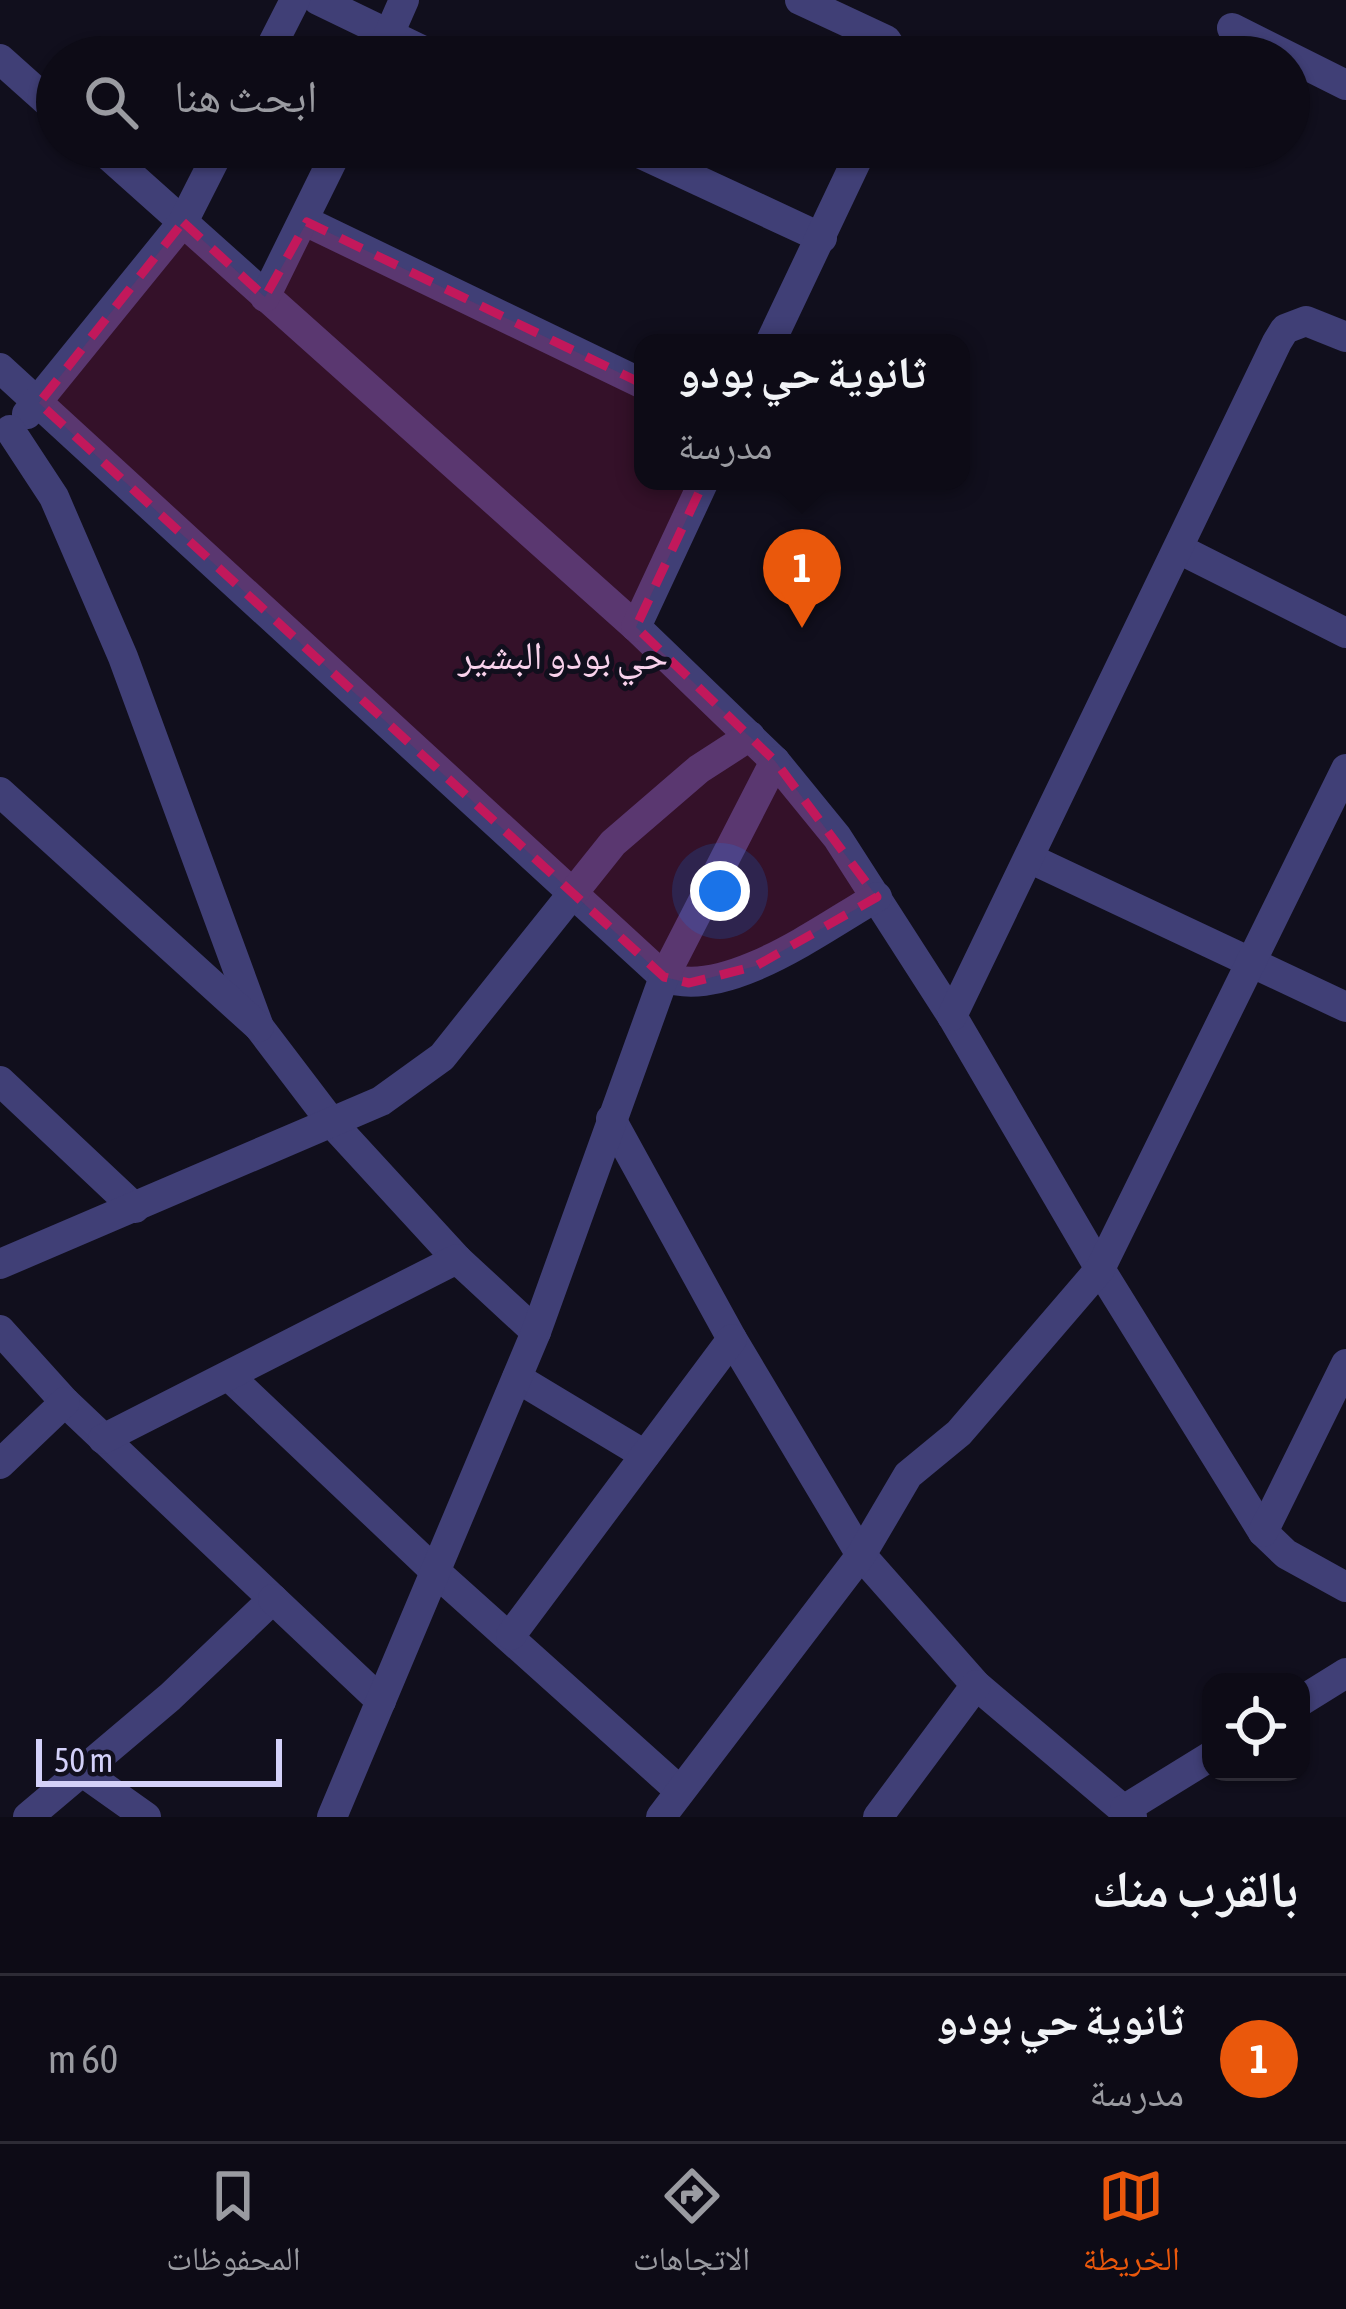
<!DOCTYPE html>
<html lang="ar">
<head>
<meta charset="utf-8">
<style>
  body { margin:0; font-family:"Asap Condensed","Noto Naskh Arabic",sans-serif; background:#16141f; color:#f1f3f6; direction:rtl }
  .controls { position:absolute; right:36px; bottom:36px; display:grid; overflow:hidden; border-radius:24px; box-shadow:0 3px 9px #0004 }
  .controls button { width:108px; height:108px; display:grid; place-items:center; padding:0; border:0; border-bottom:3px solid #2d2b35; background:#0d0b16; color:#f1f3f6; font:60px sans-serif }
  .scale { position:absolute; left:36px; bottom:30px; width:246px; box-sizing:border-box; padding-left:12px; border:6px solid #d4d1f9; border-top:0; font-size:33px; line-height:42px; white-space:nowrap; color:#d4d1f9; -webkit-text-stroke:9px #110f1d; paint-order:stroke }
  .you { position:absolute; left:720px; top:891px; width:42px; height:42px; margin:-30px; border:9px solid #fff; border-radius:50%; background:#1a73e8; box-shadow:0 0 0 18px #1a73e833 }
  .badge { display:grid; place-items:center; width:78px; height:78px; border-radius:50%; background:#ea580c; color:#fff; font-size:39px; font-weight:700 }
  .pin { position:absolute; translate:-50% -99px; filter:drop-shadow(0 3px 6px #0008) }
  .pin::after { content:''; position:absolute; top:63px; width:42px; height:36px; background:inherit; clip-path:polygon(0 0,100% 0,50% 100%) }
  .popup { position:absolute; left:634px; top:334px; width:336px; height:156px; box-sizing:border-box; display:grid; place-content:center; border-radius:24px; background:#0d0b16; filter:drop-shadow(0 3px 9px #0005); font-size:39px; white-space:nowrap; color:#9a9ba1 }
  .popup b { font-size:45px; color:#f1f3f6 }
  .popup::after { content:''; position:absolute; left:50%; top:100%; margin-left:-24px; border:24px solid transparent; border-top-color:#0d0b16 }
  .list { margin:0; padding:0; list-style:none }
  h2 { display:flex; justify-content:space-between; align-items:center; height:156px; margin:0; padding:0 48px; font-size:51px }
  h2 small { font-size:39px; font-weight:400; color:#9a9ba1 }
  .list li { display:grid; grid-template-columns:78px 1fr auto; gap:36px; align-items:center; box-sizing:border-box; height:168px; padding:0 48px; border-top:3px solid #2d2b35 }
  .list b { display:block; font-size:45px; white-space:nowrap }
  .list p { margin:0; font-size:39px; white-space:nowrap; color:#9a9ba1 }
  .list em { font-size:39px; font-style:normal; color:#9a9ba1 }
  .icon { flex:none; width:66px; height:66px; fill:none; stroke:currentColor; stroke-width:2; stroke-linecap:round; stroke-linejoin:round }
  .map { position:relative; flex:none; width:1346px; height:1817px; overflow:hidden; direction:ltr }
  .search { position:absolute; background:#0d0b16; box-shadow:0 3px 9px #0004; left:36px; right:36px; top:36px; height:132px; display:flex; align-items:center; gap:30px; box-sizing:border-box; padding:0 42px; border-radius:66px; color:#9a9ba1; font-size:45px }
  .sheet { height:324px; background:#0d0b16 }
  nav { display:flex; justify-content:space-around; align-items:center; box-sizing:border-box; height:168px; border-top:3px solid #2d2b35; background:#0d0b16; font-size:33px; color:#9a9ba1 }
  nav a { display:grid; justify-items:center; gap:6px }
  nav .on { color:#ea580c }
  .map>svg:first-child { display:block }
</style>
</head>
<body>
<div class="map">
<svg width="1346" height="1817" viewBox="0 0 1346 1817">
  <rect width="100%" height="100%" fill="#110f1d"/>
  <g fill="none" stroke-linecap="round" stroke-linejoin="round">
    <g stroke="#403f76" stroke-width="30">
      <path d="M318 0 436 57"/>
      <path d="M800 0 886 40 897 57"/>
      <path d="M1232 28 1346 85"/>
      <path d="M266 57 295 0"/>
      <path d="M379 57 404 0"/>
      <path d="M0 59 57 110"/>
      <path d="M99 147 636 627 775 761 837 837 952 1016 1100 1269 1263 1532 1286 1554 1346 1587"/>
      <path d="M626 147 822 238"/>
      <path d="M307 222 643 384"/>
      <path d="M265 297 339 147"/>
      <path d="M770 343 863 147"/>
      <path d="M0 368 664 977C726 1001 824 927 877 897"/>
      <path d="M27 414 183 222 221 147"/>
      <path d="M10 430 54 497 123 657 259 1027 332 1123 457 1259"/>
      <path d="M1179 549 1346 633"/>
      <path d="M636 627 704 481"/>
      <path d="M0 792 259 1027"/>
      <path d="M1031 859 1346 1007"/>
      <path d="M952 1016 1277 342 1285 329 1306 321 1346 337"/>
      <path d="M0 1081 135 1208"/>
      <path d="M611 1119 732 1339 861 1555 976 1685 1132 1817"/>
      <path d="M0 1264 381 1101 442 1057 613 843 699 769 750 736"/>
      <path d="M0 1330 65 1402 273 1599 170 1697 28 1817"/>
      <path d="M230 1377 437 1573 680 1791"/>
      <path d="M517 1378 645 1455"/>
      <path d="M103 1439 457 1259 536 1332"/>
      <path d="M0 1464 65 1402"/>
      <path d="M1263 1532 1346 1364"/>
      <path d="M273 1599 381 1701"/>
      <path d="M511 1635 732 1339"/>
      <path d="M1301 1701 1346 1673"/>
      <path d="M84 1773 146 1817"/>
      <path d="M1125 1809 1211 1756"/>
      <path d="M332 1817 536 1332 664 977 775 761"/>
      <path d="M661 1817 861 1555 908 1475 959 1433 1100 1269 1346 769"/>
      <path d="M878 1817 976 1685"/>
    </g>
  </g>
  <path fill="#c2185b" fill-opacity="0.2" stroke="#c2185b" stroke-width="9" stroke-dasharray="24 15" stroke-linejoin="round" d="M183 222 265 297 307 222 730 426 636 627 775 761 877 897 756 966 689 983 664 977 39 403Z"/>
  <g text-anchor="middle" stroke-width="10" stroke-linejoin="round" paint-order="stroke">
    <g font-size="39" fill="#f9d2ec" stroke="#110f1d">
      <text x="563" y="669">حي بودو البشير</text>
    </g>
  </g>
</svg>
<div class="controls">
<button><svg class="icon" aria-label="locate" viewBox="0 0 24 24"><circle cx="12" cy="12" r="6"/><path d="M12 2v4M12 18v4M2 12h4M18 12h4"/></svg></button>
</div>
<div class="scale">50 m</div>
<div class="you"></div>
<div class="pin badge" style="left:802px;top:628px">1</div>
<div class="popup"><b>ثانوية حي بودو</b>مدرسة</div>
<div class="search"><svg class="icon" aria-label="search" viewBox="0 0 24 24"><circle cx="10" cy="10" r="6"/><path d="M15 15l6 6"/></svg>ابحث هنا</div>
</div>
<section class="sheet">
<h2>بالقرب منك<small></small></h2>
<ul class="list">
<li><span class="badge">1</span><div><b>ثانوية حي بودو</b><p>مدرسة</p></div><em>60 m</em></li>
</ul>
</section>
<nav>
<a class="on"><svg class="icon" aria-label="map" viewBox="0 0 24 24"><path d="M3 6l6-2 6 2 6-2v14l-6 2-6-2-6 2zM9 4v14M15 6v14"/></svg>الخريطة</a>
<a><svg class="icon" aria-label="directions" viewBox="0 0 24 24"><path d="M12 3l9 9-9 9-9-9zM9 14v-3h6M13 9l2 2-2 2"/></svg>الاتجاهات</a>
<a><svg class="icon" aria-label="saved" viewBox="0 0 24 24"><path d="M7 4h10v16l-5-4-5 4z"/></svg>المحفوظات</a>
</nav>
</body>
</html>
